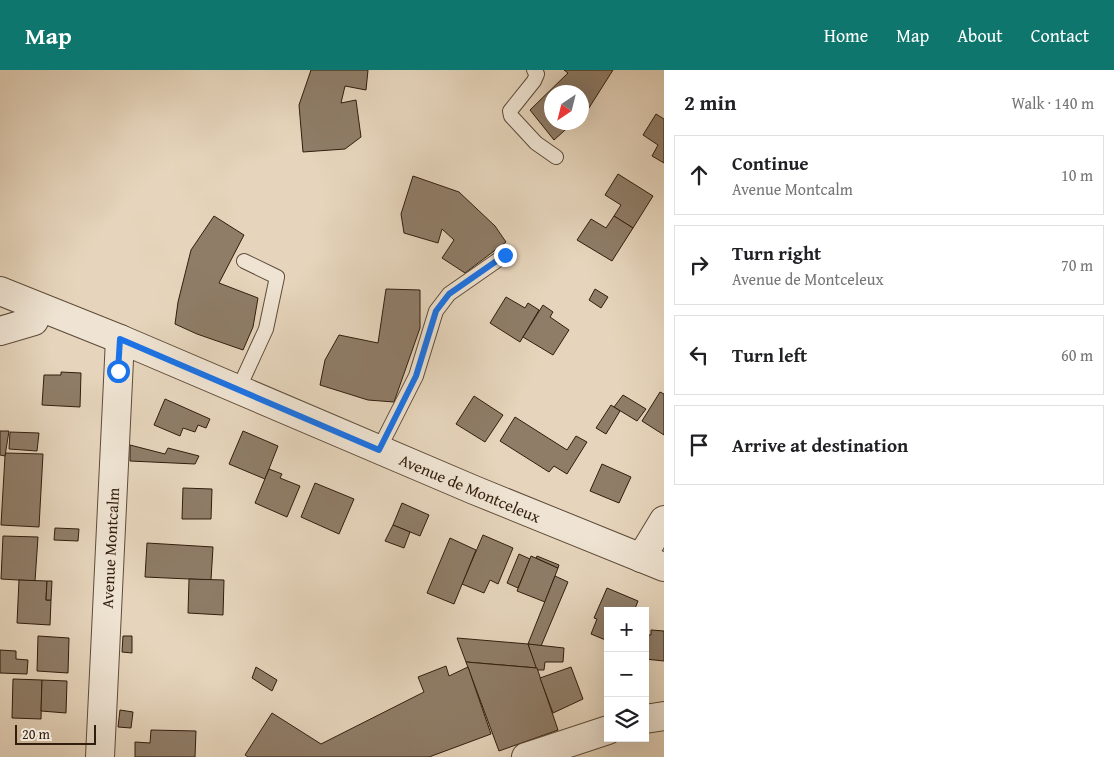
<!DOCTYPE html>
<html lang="en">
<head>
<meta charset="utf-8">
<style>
  body { margin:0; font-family:"Gentium Book Plus",serif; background:#f6f6f6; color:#202124 }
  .controls { position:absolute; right:15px; bottom:15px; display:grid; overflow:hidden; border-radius:0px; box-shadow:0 5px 20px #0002 }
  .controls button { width:45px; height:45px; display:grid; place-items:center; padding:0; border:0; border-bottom:1px solid #e0e0e0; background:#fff; color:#202124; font:25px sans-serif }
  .compass { position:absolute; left:544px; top:15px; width:45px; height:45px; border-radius:50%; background:#fff; box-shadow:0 5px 20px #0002; rotate:215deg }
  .scale { position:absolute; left:15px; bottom:12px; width:81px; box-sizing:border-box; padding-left:5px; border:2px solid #311d0d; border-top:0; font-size:14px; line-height:18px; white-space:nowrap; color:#311d0d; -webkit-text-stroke:4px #efe4d3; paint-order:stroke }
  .stop { position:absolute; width:15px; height:15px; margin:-11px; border:4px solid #1a73e8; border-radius:50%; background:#fff }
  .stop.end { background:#1a73e8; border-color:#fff; box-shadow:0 1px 5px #0008 }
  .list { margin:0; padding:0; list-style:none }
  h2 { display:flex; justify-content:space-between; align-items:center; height:65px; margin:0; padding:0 20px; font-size:21px }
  h2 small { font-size:16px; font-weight:400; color:#757577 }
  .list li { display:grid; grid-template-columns:32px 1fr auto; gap:15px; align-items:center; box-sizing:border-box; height:80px; margin:0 10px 10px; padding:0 10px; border:1px solid #e0e0e0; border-radius:0px }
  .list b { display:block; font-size:19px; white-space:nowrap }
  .list p { margin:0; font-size:16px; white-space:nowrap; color:#757577 }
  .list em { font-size:16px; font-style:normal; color:#757577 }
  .icon { flex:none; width:28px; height:28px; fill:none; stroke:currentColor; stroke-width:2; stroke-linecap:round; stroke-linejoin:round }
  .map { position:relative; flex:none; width:664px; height:687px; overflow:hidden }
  header { display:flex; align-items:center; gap:30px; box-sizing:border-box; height:70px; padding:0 25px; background:#0f766e; color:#fff }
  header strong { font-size:24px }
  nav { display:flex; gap:28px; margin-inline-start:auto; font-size:18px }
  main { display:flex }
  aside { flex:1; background:#fff }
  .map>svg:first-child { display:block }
</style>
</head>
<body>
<header>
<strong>Map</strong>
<nav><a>Home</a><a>Map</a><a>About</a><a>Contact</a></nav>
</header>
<main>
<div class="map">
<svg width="664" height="687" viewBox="0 0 664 687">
  <rect width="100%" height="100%" fill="#e6d5bc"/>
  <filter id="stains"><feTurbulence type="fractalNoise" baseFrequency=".004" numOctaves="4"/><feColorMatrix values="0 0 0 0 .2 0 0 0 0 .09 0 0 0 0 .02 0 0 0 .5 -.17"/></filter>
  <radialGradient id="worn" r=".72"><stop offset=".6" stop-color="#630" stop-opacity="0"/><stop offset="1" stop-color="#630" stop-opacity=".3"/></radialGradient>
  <g fill="#8f7d68" stroke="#311d0d">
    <path d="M311 0H368L366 20 345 16 341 33 356 30 361 67 345 79 303 82 299 35Z"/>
    <path d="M564 0H613L587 41 582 46V22H552V52H574L554 70 530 40 568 3Z"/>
    <path d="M656 44 664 49V93L652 86 658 75 643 65Z"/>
    <path d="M618 104 653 126 633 158 614 146 621 135 605 125Z"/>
    <path d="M413 106 459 122 495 156 506 172 465 203 442 188 454 170 442 159 438 173 404 163 401 144Z"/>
    <path d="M214 146 244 165 219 213 258 228 253 257 243 280 197 264 175 254 178 232 191 180Z"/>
    <path d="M614 146 633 158 612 191 577 170 591 149 606 158Z"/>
    <path d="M386 219 420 220V258L394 332 368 330 320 315 325 290 339 265 378 273Z"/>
    <path d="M595 219 608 227 601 238 589 230Z"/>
    <path d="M506 227 525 238 528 233 539 240 520 272 490 253Z"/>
    <path d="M543 235 553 242 550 247 569 260 553 285 523 267Z"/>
    <path d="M61 302 81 303 80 337 42 335 44 305H61Z"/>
    <path d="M660 322 664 324V365L642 351Z"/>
    <path d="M623 325 646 339 637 351 614 337Z"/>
    <path d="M474 326 503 345 485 372 456 354Z"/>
    <path d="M165 329 210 349 206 358 198 355 195 362 183 358 180 366 154 355Z"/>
    <path d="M611 335 620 341 606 364 596 358Z"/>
    <path d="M515 347 567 380 576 366 587 372 567 404 554 396 549 402 500 371Z"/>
    <path d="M0 361H9L5 386 0 385Z"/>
    <path d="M243 361 278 376 265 409 229 394Z"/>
    <path d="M10 362 39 363 37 381 9 379Z"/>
    <path d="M130 375 165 384 168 378 199 386 195 394 130 391Z"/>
    <path d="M6 383 43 384 39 457 1 455 5 386Z"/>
    <path d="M602 394 631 407 619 433 590 421Z"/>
    <path d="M269 399 282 404 280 408 300 416 287 447 255 433Z"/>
    <path d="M315 413 354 429 339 464 301 447Z"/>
    <path d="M183 418 212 419 211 449H182Z"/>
    <path d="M402 433 429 445 420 466 393 455Z"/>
    <path d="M393 455 410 462 404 478 385 471Z"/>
    <path d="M55 458 79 459 78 471 54 470Z"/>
    <path d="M483 465 513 478 498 514 490 510 484 523 462 514Z"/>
    <path d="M3 466 38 467 35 511 1 509Z"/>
    <path d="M450 468 476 480 454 534 427 523Z"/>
    <path d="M147 473 213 477 211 510 145 507Z"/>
    <path d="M519 484 530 489 518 518 507 513Z"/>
    <path d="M531 486 558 498 545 532 517 521Z"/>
    <path d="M537 486 559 495 558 498 536 488Z"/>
    <path d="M555 506 568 512 541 576 528 574Z"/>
    <path d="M189 509 224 510 223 545 188 543Z"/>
    <path d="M19 510 47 511 46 530H51L50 555 17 553Z"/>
    <path d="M47 511H52L51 530H46Z"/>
    <path d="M607 518 638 531 634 541H608V571L591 564 597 549 594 548Z"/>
    <path d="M651 560 664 561V591L645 589V565H651Z"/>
    <path d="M38 566 69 568 68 603 37 601Z"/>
    <path d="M123 566H132V583L122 582Z"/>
    <path d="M457 568 528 574 537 598 466 592Z"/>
    <path d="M528 574 564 578 563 592H545L544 600H537Z"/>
    <path d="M0 580 16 581V589L28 590 27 604 0 603Z"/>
    <path d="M466 592 537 598 558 660 499 681Z"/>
    <path d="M446 596 449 606 468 597 491 664 429 687H248L245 685 272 643 321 674 424 622 418 607Z"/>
    <path d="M256 597 277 610 272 621 252 608Z"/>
    <path d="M571 597 583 629 553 643 540 608Z"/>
    <path d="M13 609 42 610 41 649 12 648Z"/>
    <path d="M42 610 67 611 66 643 41 641Z"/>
    <path d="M120 640 133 642 131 658 118 657Z"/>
    <path d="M151 660 196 661 195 687H135V672L150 673Z"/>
  </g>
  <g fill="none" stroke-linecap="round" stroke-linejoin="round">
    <defs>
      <g id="service">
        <path d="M534 0 537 4 534 11 510 41 511 46 536 73 556 87"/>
        <path d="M238 320 266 259 277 207 244 191"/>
        <path d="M379 379 416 306 436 241 449 224 505 185"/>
      </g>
      <g id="minor">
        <path d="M0 221 120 269 474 420 664 497"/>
        <path d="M0 261 34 251 40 238"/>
        <path d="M641 488 664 450"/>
        <path d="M645 649 664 646"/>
        <path d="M100 687 120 269"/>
        <path d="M526 687 608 660"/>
      </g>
    </defs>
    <use href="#service" stroke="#5e4b39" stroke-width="16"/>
    <use href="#minor" stroke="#5e4b39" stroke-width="30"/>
    <use href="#service" stroke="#efe4d3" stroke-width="14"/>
    <use href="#minor" stroke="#efe4d3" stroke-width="28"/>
  </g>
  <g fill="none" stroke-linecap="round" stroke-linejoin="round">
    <path stroke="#1a73e8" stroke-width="6" d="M118 301 120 269 379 380 416 306 436 241 449 224 505 185"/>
  </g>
  <g text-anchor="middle" stroke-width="5" stroke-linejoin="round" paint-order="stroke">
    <g font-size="16" fill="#311d0d" stroke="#efe4d3">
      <text transform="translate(470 418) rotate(23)" y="6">Avenue de Montceleux</text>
      <text transform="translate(110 478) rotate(-87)" y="6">Avenue Montcalm</text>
    </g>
  </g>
  <rect width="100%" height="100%" filter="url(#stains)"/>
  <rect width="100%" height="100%" fill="url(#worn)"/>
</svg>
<div class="controls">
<button>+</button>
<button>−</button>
<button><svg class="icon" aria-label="layers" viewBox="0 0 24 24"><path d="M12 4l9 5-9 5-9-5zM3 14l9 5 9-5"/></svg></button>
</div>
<svg class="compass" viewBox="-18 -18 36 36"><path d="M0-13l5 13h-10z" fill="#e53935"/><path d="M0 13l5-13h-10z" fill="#757577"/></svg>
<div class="scale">20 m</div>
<div class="stop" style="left:118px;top:301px"></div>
<div class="stop end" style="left:505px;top:185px"></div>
</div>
<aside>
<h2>2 min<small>Walk · 140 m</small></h2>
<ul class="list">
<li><svg class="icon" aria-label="ahead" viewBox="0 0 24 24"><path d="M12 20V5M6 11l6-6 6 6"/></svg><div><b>Continue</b><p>Avenue Montcalm</p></div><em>10 m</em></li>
<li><svg class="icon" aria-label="right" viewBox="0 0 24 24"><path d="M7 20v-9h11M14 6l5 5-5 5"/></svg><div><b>Turn right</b><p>Avenue de Montceleux</p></div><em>70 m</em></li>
<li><svg class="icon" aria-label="left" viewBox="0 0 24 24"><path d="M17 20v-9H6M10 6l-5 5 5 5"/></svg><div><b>Turn left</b></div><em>60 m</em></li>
<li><svg class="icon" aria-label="arrive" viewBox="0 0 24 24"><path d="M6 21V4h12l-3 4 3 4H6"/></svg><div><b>Arrive at destination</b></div></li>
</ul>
</aside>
</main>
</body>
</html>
